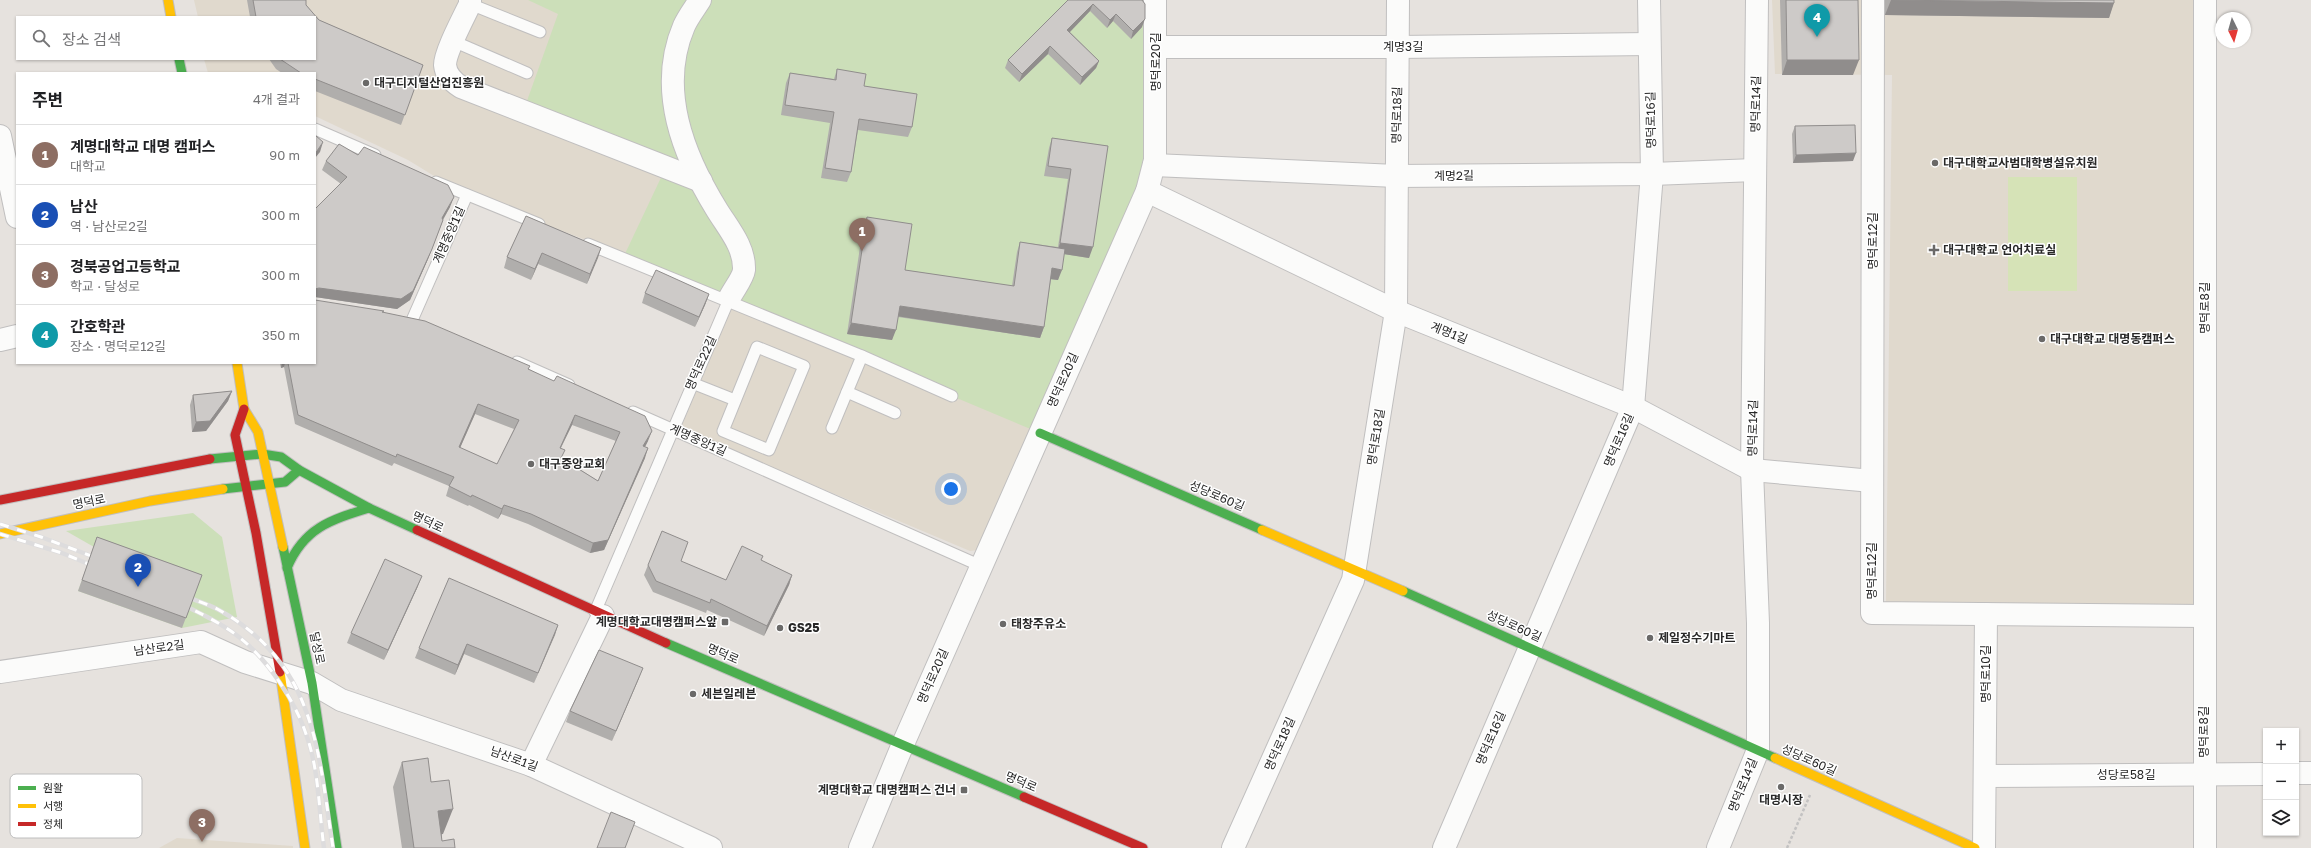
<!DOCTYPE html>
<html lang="ko">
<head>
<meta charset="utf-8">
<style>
  body { margin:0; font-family:"Golos Text","Noto Sans KR",sans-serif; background:#f6f6f6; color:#202124 }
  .controls { position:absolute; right:12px; bottom:12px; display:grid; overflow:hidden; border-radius:0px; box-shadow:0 1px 3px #0004 }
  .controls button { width:36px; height:36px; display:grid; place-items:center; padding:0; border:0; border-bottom:1px solid #e0e0e0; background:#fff; color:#202124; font:20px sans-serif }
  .compass { position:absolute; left:2215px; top:12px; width:36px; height:36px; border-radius:50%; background:#fff; box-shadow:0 1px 3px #0004; rotate:175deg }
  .you { position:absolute; left:951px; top:489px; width:14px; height:14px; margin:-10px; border:3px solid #fff; border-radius:50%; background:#1a73e8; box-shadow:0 0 0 6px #1a73e833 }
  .badge { display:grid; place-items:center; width:26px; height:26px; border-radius:50%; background:#6a6968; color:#fff; font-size:13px; font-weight:700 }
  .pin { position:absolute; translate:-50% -33px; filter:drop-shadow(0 1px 2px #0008) }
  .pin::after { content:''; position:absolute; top:21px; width:14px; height:12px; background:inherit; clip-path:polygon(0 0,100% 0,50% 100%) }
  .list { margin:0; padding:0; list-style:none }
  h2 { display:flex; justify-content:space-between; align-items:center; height:52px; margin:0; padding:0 16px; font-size:17px }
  h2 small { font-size:13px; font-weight:400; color:#757577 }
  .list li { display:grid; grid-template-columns:26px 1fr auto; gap:12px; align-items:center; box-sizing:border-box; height:60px; padding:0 16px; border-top:1px solid #e0e0e0 }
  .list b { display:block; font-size:15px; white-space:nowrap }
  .list p { margin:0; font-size:13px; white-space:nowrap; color:#757577 }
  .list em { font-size:13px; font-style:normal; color:#757577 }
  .icon { flex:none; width:22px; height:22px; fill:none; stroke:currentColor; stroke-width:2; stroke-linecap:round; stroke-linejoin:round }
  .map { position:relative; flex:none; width:2311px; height:848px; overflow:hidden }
  .search { position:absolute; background:#fff; box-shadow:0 1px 3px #0004; left:16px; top:16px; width:300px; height:44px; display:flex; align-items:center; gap:10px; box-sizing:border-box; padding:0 14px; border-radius:0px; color:#757577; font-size:15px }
  .panel { position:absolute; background:#fff; box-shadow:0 1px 3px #0004; left:16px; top:72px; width:300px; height:292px; border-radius:0px }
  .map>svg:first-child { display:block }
</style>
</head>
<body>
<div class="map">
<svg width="2311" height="848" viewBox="0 0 2311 848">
  <rect width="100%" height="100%" fill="#e6e2de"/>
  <g fill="#e0d9cd">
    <path d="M194 0H1150L1136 197 978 550 970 551 688 432 681 427 734 302 731 295 462 193 408 160 315 116V73H208L204 59H315V17H198Z"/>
    <path d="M1772 0H2195V607L1886 604 1892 75 1775 74Z"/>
    <path d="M177 838 293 846V848H159Z"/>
  </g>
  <g fill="#ccdfb9">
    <path d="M528 0H1155L1154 165 1040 433 623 258 666 167 523 112 558 14Z"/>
    <path d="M193 513 222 537 237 617 182 628 78 591 94 547 66 531Z"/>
  </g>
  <rect fill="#d6e3b7" x="2008" y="177" width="69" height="114"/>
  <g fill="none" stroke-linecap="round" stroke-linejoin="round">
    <defs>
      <g id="lane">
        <path d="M470 4 540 32"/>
        <path d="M453 41 527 73"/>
        <path d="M315 129 375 155"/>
        <path d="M436 182 539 224"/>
        <path d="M588 244 862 356 832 428"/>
        <path d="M413 318 467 195"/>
        <path d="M757 347 804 366 769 450 723 431Z"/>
        <path d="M862 356 952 396"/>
        <path d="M517 362 569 385"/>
        <path d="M692 383 735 400"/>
        <path d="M847 392 895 413"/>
        <path d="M633 412 981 566"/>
        <path d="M595 612 730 297"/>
      </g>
      <g id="street">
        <path d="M470 0V4C464 17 445 52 445 65 446 75 453 82 461 87L701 181"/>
        <path d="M700 0C695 8 688 17 684 26 657 89 683 155 717 210 728 228 745 247 744 270 743 278 734 289 730 297"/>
        <path d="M1873 0 1872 613 2204 616"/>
        <path d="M2205 0V848"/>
        <path d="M1157 47H1398L1649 44"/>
        <path d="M0 136 17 217"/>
        <path d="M1154 165 1396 176 1652 174 1755 170"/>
        <path d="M1147 191 1396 311 1633 407 1752 470 1872 481"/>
        <path d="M0 340 17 336"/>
        <path d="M0 672 201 642 245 662 312 683 341 700 531 765 711 848"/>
        <path d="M531 765 603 616"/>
        <path d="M2296 773H2311"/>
        <path d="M1986 776 2266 774"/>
        <path d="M860 848 903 744 1147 191 1155 160V0"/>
        <path d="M1233 848 1353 580 1396 311 1398 0"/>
        <path d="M1444 848 1633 407 1652 174 1649 0"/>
        <path d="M1718 848 1758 750V623L1752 470 1757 0"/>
        <path d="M1984 848 1986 614"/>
      </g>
      <g id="fast">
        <path d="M179 59 182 73"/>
        <path d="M1040 433 1262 530"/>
        <path d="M210 459 262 454 281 457 299 470 369 508 417 530"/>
        <path d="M223 489 285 482 299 470"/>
        <path d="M283 547 312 683 337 848"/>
        <path d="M287 568C304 528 330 520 369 508"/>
        <path d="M1403 591 1775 758"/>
        <path d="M666 643 1024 797"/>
      </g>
      <g id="slow">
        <path d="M168 0 171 17"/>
        <path d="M237 363 244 409 258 432 283 547"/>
        <path d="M1262 530 1403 591"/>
        <path d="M0 534 150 501 223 489"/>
        <path d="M280 672 305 848"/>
        <path d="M1775 758 1975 848"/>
      </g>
      <g id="jam">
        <path d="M244 409 235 435 256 533 280 672"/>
        <path d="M0 500 210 459"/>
        <path d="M417 530 666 643"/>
        <path d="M1024 797 1143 848"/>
      </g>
    </defs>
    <use href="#lane" stroke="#c0bfbf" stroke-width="13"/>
    <use href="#street" stroke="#c0bfbf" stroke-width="24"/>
    <use href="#fast" stroke="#c0bfbf" stroke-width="11"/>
    <use href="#slow" stroke="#c0bfbf" stroke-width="11"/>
    <use href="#jam" stroke="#c0bfbf" stroke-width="11"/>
    <path stroke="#c3c2c2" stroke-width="2.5" stroke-dasharray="3 2" stroke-linecap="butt" d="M1787 848 1810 795"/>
    <use href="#lane" stroke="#fbfbfa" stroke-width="11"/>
    <use href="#street" stroke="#fbfbfa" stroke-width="22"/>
    <use href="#fast" stroke="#4caf50" stroke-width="9"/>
    <use href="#slow" stroke="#ffc107" stroke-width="9"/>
    <use href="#jam" stroke="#c62828" stroke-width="9"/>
    <defs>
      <g id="rail">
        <path d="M0 524 41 537 102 560"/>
        <path d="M0 534 62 553 98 568"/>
        <path d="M182 595C194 600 208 604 219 610 316 664 318 751 333 848"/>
        <path d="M179 603C200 613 221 623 239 637 268 660 296 702 307 737 319 771 319 812 324 848"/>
      </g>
    </defs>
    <use href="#rail" stroke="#dddcdd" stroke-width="4.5"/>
    <use href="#rail" stroke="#fff" stroke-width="3" stroke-dasharray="9" stroke-linecap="butt"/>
  </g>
  <g fill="#b0aeac" fill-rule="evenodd">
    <path d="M247 0H306V5L319 20 423 65 401 125 315 91V73H282L276 69 269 59H315V17H250Z"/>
    <path d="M1068 0H1142V27L1131 39 1113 21 1107 28 1090 11 1070 32 1099 61 1096 68 1080 85 1048 54 1019 82 1005 68 1008 60Z"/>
    <path d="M1780 0H1858L1853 75H1782Z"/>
    <path d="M1885 0H2114L2109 18 1885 15Z"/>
    <path d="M837 69 864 86 912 127 908 137 858 130 851 172 847 182 821 178 830 123 781 115 786 83 790 73 834 79Z"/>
    <path d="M1795 126 1853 161 1793 163 1792 134Z"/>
    <path d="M1052 138 1108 146 1089 258 1064 254 1058 280 1051 279 1044 327 1040 338 898 317 892 340 847 334 863 227 867 217 905 270 1012 286 1017 252 1020 242 1058 247 1068 179 1044 176 1049 148Z"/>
    <path d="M326 161 450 207 443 220 428 259 410 300 397 309 315 297V209L341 184 322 170Z"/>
    <path d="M526 216 601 248 587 284 538 264 531 280 504 268 507 257Z"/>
    <path d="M645 293 709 294 705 305 695 327 642 303Z"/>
    <path d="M383 312 529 369 648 441 645 447V458L604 550 590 553 528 524 501 514 498 519 469 505 468 506 446 496 449 486 394 463 392 466 295 424 284 367 281 368 280 363H315ZM475 414 514 429 497 464 460 448ZM572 425 616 441 598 481 562 458 561 448Z"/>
    <path d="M232 391 228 401 206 431 192 432 190 405 193 395Z"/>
    <path d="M97 537 202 575 182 628 78 591Z"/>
    <path d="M763 556 761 560 792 575 789 585 764 636 707 610 706 613 653 592 644 575 648 565 681 562 726 580Z"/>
    <path d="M418 586 384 660 347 643 351 633Z"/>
    <path d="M558 625 534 683 464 654 455 675 415 658 419 648Z"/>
    <path d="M639 678 612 741 566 722 570 711Z"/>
    <path d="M402 762 431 782 443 834H442V841L455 848H402L393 787Z"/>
  </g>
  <g fill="#908d8c">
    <path d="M1891 0 2114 3 2109 18 1885 15Z"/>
    <path d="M1093 4 1090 11 1065 37 1067 30Z"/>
    <path d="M1116 14 1113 21 1107 28 1110 20Z"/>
    <path d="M1145 19 1142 27 1131 39 1133 31Z"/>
    <path d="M1050 46 1048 54 1019 82 1022 74Z"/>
    <path d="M1787 60H1859L1853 75H1782Z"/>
    <path d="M1099 61 1096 68 1080 85 1082 77Z"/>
    <path d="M323 142 320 152 315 158V154Z"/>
    <path d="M1856 153 1853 161 1793 163 1796 155Z"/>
    <path d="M454 197 450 207 438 228 442 218Z"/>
    <path d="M443 220 428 259 410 300 397 309 315 297V289L319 288Z"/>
    <path d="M1060 243 1093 247 1089 258 1057 253Z"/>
    <path d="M601 248 598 258 587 284 590 274Z"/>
    <path d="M542 253 538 264 531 280 535 269Z"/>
    <path d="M1052 268 1062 270 1058 280 1049 279Z"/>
    <path d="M709 294 705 305 695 327 699 317Z"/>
    <path d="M900 306 1044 327 1040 338 896 316Z"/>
    <path d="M851 323 896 330 892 340 847 334Z"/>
    <path d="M282 363H285L284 367 281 368Z"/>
    <path d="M232 391 228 401 206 431 192 432 196 422Z"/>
    <path d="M478 404 475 414 456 457 459 447Z"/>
    <path d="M575 415 572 425 556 457 560 448Z"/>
    <path d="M652 431 648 441 640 456 643 446Z"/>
    <path d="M648 448 645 458 604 550 590 553 593 543Z"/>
    <path d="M504 505 501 514 498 519 502 509Z"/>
    <path d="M792 575 789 585 764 636 767 626Z"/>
    <path d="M422 576 418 586 384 660 388 650Z"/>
    <path d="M558 625 555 635 534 683 538 673Z"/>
    <path d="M467 644 464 654 455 675 458 665Z"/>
    <path d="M643 668 639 678 612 741 616 731Z"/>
    <path d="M453 809 443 834 429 836 438 811Z"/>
  </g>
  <g fill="#cdcac8" stroke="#908d8c" fill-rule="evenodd">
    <path d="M253 0H306V5L319 20 423 65 405 115 315 79V73H301L280 59H315V17H256Z"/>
    <path d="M1068 0H1142L1145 4V19L1133 31 1116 14 1110 20 1093 4 1067 30 1099 61 1082 77 1050 46 1022 74 1008 60Z"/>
    <path d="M1786 0H1858L1859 60H1787Z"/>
    <path d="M1891 0H2114V3Z"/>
    <path d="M837 69 866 74 864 86 917 94 912 127 859 119 851 172 825 168 834 112 785 105 790 73 836 80Z"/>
    <path d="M1855 125 1856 153 1796 155 1795 126Z"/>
    <path d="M315 135 323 142 315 154Z"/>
    <path d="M1052 138 1108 146 1093 247 1060 243 1071 169 1048 166Z"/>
    <path d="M339 144 358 155 364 147 448 185 454 197 442 218 443 220 432 249 413 291 401 299 319 288 315 289V209L347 177 326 161Z"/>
    <path d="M526 216 601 248 590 274 542 253 535 269 507 257Z"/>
    <path d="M867 217 912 224 905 270 1014 286 1020 242 1065 249 1062 270 1052 268 1044 327 900 306 896 330 851 323Z"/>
    <path d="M656 270 709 294 699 317 645 293Z"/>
    <path d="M315 300 384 311 382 312 425 321 530 366 528 369 554 381 557 376 645 416 652 431 643 446 648 448 608 540 593 543 531 514 504 505 502 509 472 495 471 497 449 486 454 477 397 454 396 457 298 415 288 363H315ZM478 404 519 420 497 464 459 447ZM575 415 620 432 598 481 561 458 565 450 560 448Z"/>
    <path d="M232 391 210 421 196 422 193 395Z"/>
    <path d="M662 531 688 542 681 561 726 580 742 546 763 556 761 560 792 575 767 626 711 599 710 603 656 581 648 565Z"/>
    <path d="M97 537 202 575 186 618 82 580Z"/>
    <path d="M385 559 422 576 388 650 351 633Z"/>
    <path d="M449 578 558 625 538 673 467 644 458 665 419 648Z"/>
    <path d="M599 650 643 668 616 731 570 711Z"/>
    <path d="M428 758 431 782 449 780 453 809 438 811 442 841 454 839 455 848H414L402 762Z"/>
    <path d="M611 812 635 822 625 848H597Z"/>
  </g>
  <g fill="#6a6968" stroke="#fff" stroke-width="1.5">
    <circle cx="366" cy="83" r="4"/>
    <circle cx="1935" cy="163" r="4"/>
    <path d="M1932 244h4v4h4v4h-4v4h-4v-4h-4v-4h4z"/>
    <circle cx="2042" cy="339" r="4"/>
    <circle cx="531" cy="464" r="4"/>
    <rect x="721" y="618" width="8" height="8" rx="2"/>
    <circle cx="1003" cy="624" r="4"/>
    <circle cx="780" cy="628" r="4"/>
    <circle cx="1650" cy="638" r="4"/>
    <circle cx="693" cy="694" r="4"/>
    <circle cx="1781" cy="787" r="4"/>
    <rect x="960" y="786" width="8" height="8" rx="2"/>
  </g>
  <g text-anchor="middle" stroke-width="3" stroke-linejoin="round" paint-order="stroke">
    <g font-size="12" fill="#282828" stroke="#fff">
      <text x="1403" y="51">계명3길</text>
      <text transform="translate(1156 62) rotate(-90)" y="4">명덕로20길</text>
      <text transform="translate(1756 104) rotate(-89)" y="4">명덕로14길</text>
      <text transform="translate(1397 115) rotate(-89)" y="4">명덕로18길</text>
      <text transform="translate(1651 120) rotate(-91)" y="4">명덕로16길</text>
      <text transform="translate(1454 176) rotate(-1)" y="4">계명2길</text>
      <text transform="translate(449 235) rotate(-66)" y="4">계명중앙1길</text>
      <text transform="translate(1873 241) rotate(-90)" y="4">명덕로12길</text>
      <text transform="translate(2205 308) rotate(-90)" y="4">명덕로8길</text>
      <text transform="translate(1449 333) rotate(22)" y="4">계명1길</text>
      <text transform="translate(701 363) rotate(-66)" y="4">명덕로22길</text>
      <text transform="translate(1063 380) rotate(-66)" y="4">명덕로20길</text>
      <text transform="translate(1753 428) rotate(-89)" y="4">명덕로14길</text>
      <text transform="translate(1376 437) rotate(-81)" y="4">명덕로18길</text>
      <text transform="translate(698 440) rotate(24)" y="4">계명중앙1길</text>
      <text transform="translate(1619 440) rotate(-67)" y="4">명덕로16길</text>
      <text transform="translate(1217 496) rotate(23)" y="4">성당로60길</text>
      <text transform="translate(89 502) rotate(-12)" y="4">명덕로</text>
      <text transform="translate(428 522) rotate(25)" y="4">명덕로</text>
      <text transform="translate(1872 571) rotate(-90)" y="4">명덕로12길</text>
      <text transform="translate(1514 626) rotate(24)" y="4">성당로60길</text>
      <text transform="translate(159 648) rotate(-8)" y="4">남산로2길</text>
      <text transform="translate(317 648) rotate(78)" y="4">달성로</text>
      <text transform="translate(723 654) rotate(23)" y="4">명덕로</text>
      <text transform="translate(1986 674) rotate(-90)" y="4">명덕로10길</text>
      <text transform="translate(933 676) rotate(-66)" y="4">명덕로20길</text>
      <text transform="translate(2204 732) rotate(-90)" y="4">명덕로8길</text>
      <text transform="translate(1491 738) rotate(-67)" y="4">명덕로16길</text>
      <text transform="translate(1280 744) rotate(-66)" y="4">명덕로18길</text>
      <text transform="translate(514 759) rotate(20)" y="4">남산로1길</text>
      <text transform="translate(1809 760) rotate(24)" y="4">성당로60길</text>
      <text x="2126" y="779">성당로58길</text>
      <text transform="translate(1021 782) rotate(23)" y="4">명덕로</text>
      <text transform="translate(1743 785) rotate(-68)" y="4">명덕로14길</text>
    </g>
    <g font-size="12" font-weight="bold" fill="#282828" stroke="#fff" text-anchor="start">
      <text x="374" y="87">대구디지털산업진흥원</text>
      <text x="1943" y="167">대구대학교사범대학병설유치원</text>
      <text x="1943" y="254">대구대학교 언어치료실</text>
      <text x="2050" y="343">대구대학교 대명동캠퍼스</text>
      <text x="539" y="468">대구중앙교회</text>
      <text x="717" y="626" text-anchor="end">계명대학교대명캠퍼스앞</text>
      <text x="1011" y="628">태창주유소</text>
      <text x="788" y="632">GS25</text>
      <text x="1658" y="642">제일정수기마트</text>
      <text x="701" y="698">세븐일레븐</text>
      <text x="956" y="794" text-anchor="end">계명대학교 대명캠퍼스 건너</text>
      <text x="1781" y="804" text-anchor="middle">대명시장</text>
    </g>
  </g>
  <rect x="10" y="774" width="132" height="64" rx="6" fill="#fff" stroke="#bebebe" stroke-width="1"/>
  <rect x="18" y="786" width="18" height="4" fill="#4caf50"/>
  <rect x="18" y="804" width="18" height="4" fill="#ffc107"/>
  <rect x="18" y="822" width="18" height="4" fill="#c62828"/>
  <g font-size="11" fill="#282828">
    <text x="43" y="792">원활</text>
    <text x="43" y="810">서행</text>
    <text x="43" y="828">정체</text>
  </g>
</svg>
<div class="controls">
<button>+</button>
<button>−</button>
<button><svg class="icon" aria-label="layers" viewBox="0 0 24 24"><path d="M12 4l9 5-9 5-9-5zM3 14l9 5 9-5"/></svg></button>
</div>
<svg class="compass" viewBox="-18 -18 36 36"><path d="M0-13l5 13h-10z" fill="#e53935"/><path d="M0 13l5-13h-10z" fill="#757577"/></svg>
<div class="you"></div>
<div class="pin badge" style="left:862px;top:251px;background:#8d6e63">1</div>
<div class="pin badge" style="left:138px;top:587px;background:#1a4fb4">2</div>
<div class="pin badge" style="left:202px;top:842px;background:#8d6e63">3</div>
<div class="pin badge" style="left:1817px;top:37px;background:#0f9aa8">4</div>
<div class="search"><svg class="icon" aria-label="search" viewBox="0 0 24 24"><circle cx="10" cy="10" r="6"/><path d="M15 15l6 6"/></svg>장소 검색</div>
<section class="panel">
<h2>주변<small>4개 결과</small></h2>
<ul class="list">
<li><span class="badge" style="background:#8d6e63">1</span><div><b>계명대학교 대명 캠퍼스</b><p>대학교</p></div><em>90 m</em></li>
<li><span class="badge" style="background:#1a4fb4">2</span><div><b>남산</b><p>역 · 남산로2길</p></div><em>300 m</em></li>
<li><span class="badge" style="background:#8d6e63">3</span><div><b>경북공업고등학교</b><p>학교 · 달성로</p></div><em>300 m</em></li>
<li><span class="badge" style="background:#0f9aa8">4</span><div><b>간호학관</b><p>장소 · 명덕로12길</p></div><em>350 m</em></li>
</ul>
</section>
</div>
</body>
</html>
